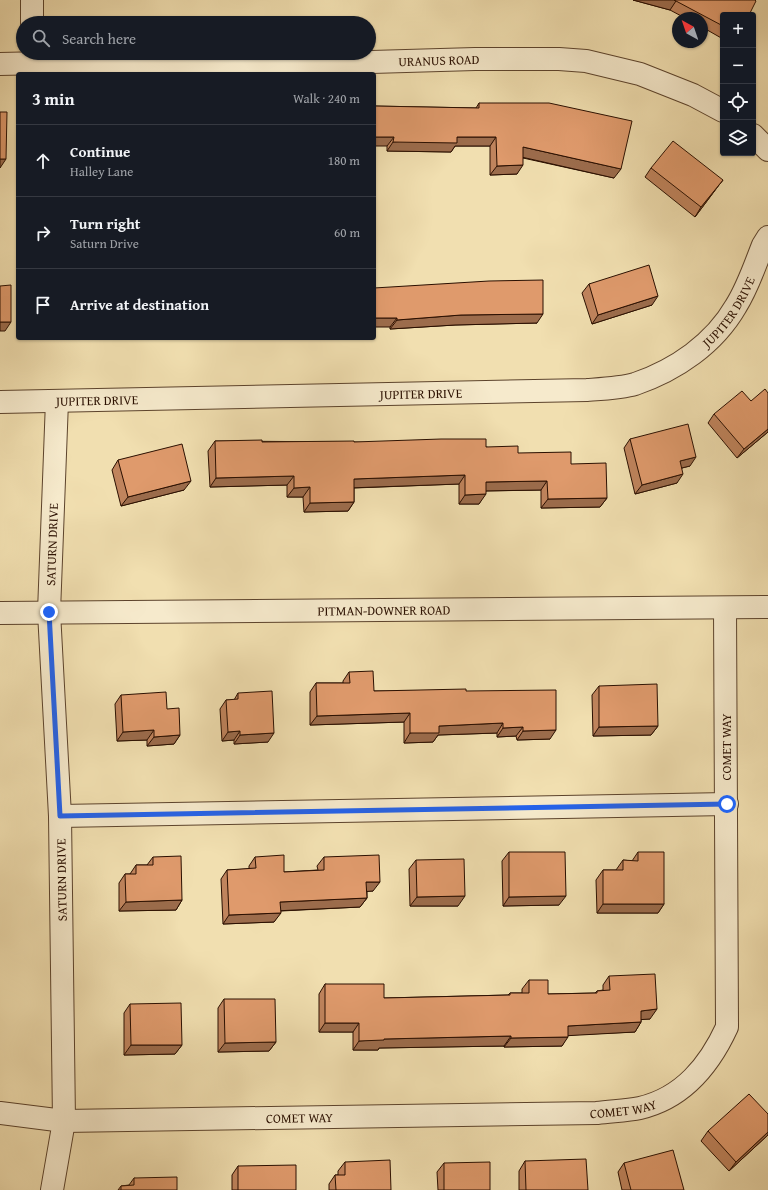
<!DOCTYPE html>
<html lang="en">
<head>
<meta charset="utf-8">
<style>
  body { margin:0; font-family:"Gentium Book Plus",serif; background:#20242c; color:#f1f3f6 }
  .controls { position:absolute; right:12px; top:12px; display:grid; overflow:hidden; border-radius:4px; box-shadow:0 1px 3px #0004 }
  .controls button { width:36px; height:36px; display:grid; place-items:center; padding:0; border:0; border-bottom:1px solid #363941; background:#171b24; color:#f1f3f6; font:20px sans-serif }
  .compass { position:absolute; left:672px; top:12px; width:36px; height:36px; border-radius:50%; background:#171b24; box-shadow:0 1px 3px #0004; rotate:320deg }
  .stop { position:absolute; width:12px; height:12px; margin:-9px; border:3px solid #2563eb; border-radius:50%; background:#fff }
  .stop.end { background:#2563eb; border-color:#fff; box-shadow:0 1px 4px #0008 }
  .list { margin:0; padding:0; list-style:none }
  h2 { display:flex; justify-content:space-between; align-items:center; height:52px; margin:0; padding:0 16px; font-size:17px }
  h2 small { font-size:13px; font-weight:400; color:#9ea1a6 }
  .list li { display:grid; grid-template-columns:26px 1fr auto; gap:12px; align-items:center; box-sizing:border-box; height:72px; padding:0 16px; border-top:1px solid #363941 }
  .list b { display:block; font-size:15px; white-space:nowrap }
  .list p { margin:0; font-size:13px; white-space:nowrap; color:#9ea1a6 }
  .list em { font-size:13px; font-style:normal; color:#9ea1a6 }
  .icon { flex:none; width:22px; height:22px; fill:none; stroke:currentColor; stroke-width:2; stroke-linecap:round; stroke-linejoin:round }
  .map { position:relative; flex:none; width:768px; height:1190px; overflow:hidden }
  .search { position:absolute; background:#171b24; box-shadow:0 1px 3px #0004; left:16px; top:16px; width:360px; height:44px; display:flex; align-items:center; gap:10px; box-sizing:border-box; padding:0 14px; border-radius:22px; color:#9ea1a6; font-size:15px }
  .panel { position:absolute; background:#171b24; box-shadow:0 1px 3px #0004; left:16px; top:72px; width:360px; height:268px; border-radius:4px }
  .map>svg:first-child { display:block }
</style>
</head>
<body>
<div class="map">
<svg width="768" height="1190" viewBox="0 0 768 1190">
  <rect width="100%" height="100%" fill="#f1dfb0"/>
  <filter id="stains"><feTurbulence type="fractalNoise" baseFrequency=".005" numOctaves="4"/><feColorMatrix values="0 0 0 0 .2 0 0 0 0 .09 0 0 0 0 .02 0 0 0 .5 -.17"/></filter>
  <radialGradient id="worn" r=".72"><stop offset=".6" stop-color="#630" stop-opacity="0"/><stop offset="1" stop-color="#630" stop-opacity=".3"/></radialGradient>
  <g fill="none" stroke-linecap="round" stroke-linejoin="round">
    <defs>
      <g id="minor">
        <path d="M32 23V0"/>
        <path id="s1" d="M0 64 86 62 170 64 197 62 337 63 475 59H559L586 61 640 74 693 95 723 111"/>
        <path d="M753 135 768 150"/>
        <path id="s2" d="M0 402 587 390C601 389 622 388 635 384 676 370 714 344 736 306 748 287 755 265 763 245L768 237"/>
        <path d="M60 816 727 804"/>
        <path id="s3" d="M0 1113 64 1121 597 1113C611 1111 626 1111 640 1108 683 1098 709 1066 727 1027L725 608"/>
        <path id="s4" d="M52 1190 64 1121 60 816 49 612 57 401"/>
      </g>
      <g id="tertiary">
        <path id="s5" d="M0 613 768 607"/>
      </g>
    </defs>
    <use href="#minor" stroke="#5c432c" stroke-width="24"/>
    <use href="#tertiary" stroke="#5c432c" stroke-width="24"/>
    <use href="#minor" stroke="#f6eacc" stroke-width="22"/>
    <use href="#tertiary" stroke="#f6eacc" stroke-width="22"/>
  </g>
  <g fill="#c0845d" stroke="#2a0f00">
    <path d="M633 0H755L723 15V39L702 27V18H685L670 10Z"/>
    <path d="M479 103 614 178 523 158 517 174 490 175V146H455L451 152 387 151V146L374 106 476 108Z"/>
    <path d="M651 168 716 189 695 217 645 177Z"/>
    <path d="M589 284 652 305 592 324 582 293Z"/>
    <path d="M374 288 537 323 455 325 390 329V327Z"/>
    <path d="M714 414 768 432 737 458 708 423Z"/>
    <path d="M630 439 690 466 682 468 677 483 635 494 624 448Z"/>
    <path d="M215 441 354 442 486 447 571 464 607 498 600 507 541 508V490L486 491 479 504H459V484L354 488V502L348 511 304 512 303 497H287V485L210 487 208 451Z"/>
    <path d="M118 460 184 490 121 506 112 470Z"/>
    <path d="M349 672 374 691H466L550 739 517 740 516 736 497 737V733L438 735 433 742 404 743V722L310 725V692L316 683H343V681Z"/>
    <path d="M599 686 658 726 651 735 593 736 592 695Z"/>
    <path d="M238 693 268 742 234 744V740L222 741 220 709 226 700H234Z"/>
    <path d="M121 695 180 735 174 744 147 746V740L117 741 115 704Z"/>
    <path d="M509 852 559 905 503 906 502 861Z"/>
    <path d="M638 852 664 904 658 913H597L596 880 603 870H616L623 860 632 861Z"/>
    <path d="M153 857 182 900 176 910 119 911V883L125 874H130L136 865H147Z"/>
    <path d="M255 857 284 872 318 870 317 866 324 857 373 891H367V898L360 907 281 911 274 922 223 924 221 879 227 870 249 869V866Z"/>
    <path d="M416 860 458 906H410L409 869Z"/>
    <path d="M609 976 650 1019H641V1022L635 1032 568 1035 562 1046 504 1047V1046L379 1048 378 1050H353V1032H319V994L325 984 384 998 508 995 510 993H522V989L529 980 548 994 595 993 597 991 603 990V985Z"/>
    <path d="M224 999 276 1042 269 1051 218 1052V1008Z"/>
    <path d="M130 1004 182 1045 175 1054 124 1055V1013Z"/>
    <path d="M768 1114V1135L729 1171 701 1141 708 1131Z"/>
    <path d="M525 1161 588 1190H519V1171Z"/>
    <path d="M345 1162 391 1190H329V1184L335 1175H338V1171Z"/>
    <path d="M444 1163 490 1190H438L437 1172Z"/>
    <path d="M624 1163 684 1190H622L618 1172Z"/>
    <path d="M238 1166 296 1190H232V1175Z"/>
    <path d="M134 1178 177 1190H118L121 1186 129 1185Z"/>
  </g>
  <g fill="#9c6c4c" stroke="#2a0f00">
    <path d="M633 0H674L676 1 670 10Z"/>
    <path d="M374 137H394L387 146H374Z"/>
    <path d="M457 137H496L490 146H455L451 152 387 151 393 142Z"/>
    <path d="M523 147 621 169 614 178 517 156Z"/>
    <path d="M0 159H6L0 168Z"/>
    <path d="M523 165 517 174 490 175 497 166Z"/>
    <path d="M723 180 716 189 695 217 701 207Z"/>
    <path d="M658 296 652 305 592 324 598 315Z"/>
    <path d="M543 314 537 323 455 325 390 329 397 320 461 315Z"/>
    <path d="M374 318H397L390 327H374Z"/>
    <path d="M0 322H11L5 331H0Z"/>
    <path d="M768 429V432L737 458 744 449Z"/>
    <path d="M696 457 690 466 673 470 680 461Z"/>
    <path d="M683 474 677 483 635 494 642 485Z"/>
    <path d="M465 475 459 484 348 488 354 479Z"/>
    <path d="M294 476 287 485 210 487 216 478Z"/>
    <path d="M191 481 184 490 121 506 128 497Z"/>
    <path d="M547 481 541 490 479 491 486 482Z"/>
    <path d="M310 487 303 497H287L294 488Z"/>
    <path d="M486 494 479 504H459L465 495Z"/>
    <path d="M607 498 600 507 541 508 548 499Z"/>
    <path d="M354 502 348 511 304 512 310 503Z"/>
    <path d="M410 713 404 722 310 725 317 716Z"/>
    <path d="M503 723 497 733 438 735 433 742 404 743 410 733 439 726Z"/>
    <path d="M658 726 651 735 593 736 599 727Z"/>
    <path d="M523 727 516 736 497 737 503 728Z"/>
    <path d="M154 730 147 740 117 741 123 732Z"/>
    <path d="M556 730 550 739 517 740 523 731Z"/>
    <path d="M240 731 234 740 222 741 228 732Z"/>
    <path d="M274 733 268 742 234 744 240 735Z"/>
    <path d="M180 735 174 744 147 746 154 737Z"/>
    <path d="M366 882H380L373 891 360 892Z"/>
    <path d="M465 896 458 906H410L417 897Z"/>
    <path d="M566 896 559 905 503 906 509 897Z"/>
    <path d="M367 898 360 907 274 911 280 902Z"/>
    <path d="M182 900 176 910 119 911 126 902Z"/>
    <path d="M603 904H664L658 913H597Z"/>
    <path d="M281 913 274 922 223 924 229 915Z"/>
    <path d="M657 1009 650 1019 635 1020 641 1011Z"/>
    <path d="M641 1022 635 1032 562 1036 568 1026Z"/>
    <path d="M325 1023H359L353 1032H319Z"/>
    <path d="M511 1036 504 1046 379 1048 378 1050H353L359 1041 384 1039Z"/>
    <path d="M568 1037 562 1046 504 1047 511 1038Z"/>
    <path d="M276 1042 269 1051 218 1052 225 1043Z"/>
    <path d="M131 1045H182L175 1054 124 1055Z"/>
    <path d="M768 1132V1135L729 1171 736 1162Z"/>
  </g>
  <g fill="#df9a6c" stroke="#2a0f00">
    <path d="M674 0H755L756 1 749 15H723V26L676 1Z"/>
    <path d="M479 103H549L632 121 621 169 523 147V165L497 166 496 137H457V143L393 142 394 137H374V106L479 108Z"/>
    <path d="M0 112H7L6 159H0Z"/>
    <path d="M673 141 723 180 701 207 651 168Z"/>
    <path d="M649 265 658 296 598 315 589 284Z"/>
    <path d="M543 280V314L461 315 397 320V318H374V288L489 281Z"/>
    <path d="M11 285V322H0V286Z"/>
    <path d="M765 389 768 393V429L744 449 714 414 742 391 751 401Z"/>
    <path d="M688 424 696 457 680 461 683 474 642 485 630 439Z"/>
    <path d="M441 439H486V447L518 446V453L571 452V464L606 463 607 498 548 499 547 481 486 482V494L465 495V475L354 479V502L310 503V487L294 488V476L216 478 215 441 262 440V442L354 441V442Z"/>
    <path d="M182 444 191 481 128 497 118 460Z"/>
    <path d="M373 671 374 691 466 689V691L556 690V730L523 731V727L503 728V723L439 726V733H410V713L317 716 316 683H350L349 672Z"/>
    <path d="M657 684 658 726 599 727V686Z"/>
    <path d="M272 691 274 733 240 735V731L228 732 226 700 238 699V693Z"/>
    <path d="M166 692 167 709 179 708 180 735 154 737V730L123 732 121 695Z"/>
    <path d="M509 852H565L566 896 509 897Z"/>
    <path d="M638 852H664V904H603V870H623V860L638 861Z"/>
    <path d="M284 855V872L324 870V857L379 855 380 882H366L367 898 280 902 281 913 229 915 227 870 256 868 255 857Z"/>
    <path d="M181 856 182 900 126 902 125 874H136V865H153V857Z"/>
    <path d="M464 859 465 896 417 897 416 860Z"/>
    <path d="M655 974 657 1009 641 1011V1022L568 1026V1037L511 1038V1036L384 1039V1040L359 1041V1023H325V984H384V998L510 995V993H529V980H548V994L597 993V991L610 990 609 976Z"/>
    <path d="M224 999H275L276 1042 225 1043Z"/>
    <path d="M181 1003 182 1045H131L130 1004Z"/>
    <path d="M749 1094 768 1114V1132L736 1162 708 1131Z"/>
    <path d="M673 1150 684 1190H631L624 1163Z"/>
    <path d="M586 1159 588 1190H526L525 1161Z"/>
    <path d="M390 1160 391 1190H336L335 1175H345V1162Z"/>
    <path d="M490 1162V1190H444V1163Z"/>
    <path d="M296 1165V1190H238V1166Z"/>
    <path d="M177 1177V1190H121V1186L134 1185V1178Z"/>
  </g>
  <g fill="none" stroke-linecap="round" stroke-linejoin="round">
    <path stroke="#2563eb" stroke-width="5" d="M49 612 60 816 727 804"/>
  </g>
  <g text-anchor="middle" stroke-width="3" stroke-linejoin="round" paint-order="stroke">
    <g font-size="13" fill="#2a0f00" stroke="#f6eacc">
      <text dy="5" stroke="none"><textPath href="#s1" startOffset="439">URANUS ROAD</textPath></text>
      <text dy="5" stroke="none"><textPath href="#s2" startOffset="757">JUPITER DRIVE</textPath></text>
      <text dy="5" stroke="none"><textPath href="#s2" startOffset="421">JUPITER DRIVE</textPath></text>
      <text dy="5" stroke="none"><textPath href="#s2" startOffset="97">JUPITER DRIVE</textPath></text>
      <text dy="5" stroke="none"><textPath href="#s4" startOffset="647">SATURN DRIVE</textPath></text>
      <text dy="5" stroke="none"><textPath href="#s5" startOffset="384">PITMAN-DOWNER ROAD</textPath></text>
      <text transform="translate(726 747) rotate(-90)" y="5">COMET WAY</text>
      <text transform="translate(61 880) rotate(-91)" y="5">SATURN DRIVE</text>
      <text dy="5" stroke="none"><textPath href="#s3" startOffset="624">COMET WAY</textPath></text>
      <text dy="5" stroke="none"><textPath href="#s3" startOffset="300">COMET WAY</textPath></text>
    </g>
  </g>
  <rect width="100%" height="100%" filter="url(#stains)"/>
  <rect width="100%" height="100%" fill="url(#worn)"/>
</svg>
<div class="controls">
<button>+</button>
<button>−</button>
<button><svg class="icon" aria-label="locate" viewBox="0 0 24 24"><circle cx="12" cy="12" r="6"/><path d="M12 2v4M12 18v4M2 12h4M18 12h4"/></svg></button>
<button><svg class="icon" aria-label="layers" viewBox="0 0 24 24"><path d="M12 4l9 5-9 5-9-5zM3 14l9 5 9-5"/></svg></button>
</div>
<svg class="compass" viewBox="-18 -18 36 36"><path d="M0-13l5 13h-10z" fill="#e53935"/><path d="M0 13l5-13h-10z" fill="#9ea1a6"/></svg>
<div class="stop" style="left:727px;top:804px"></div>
<div class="stop end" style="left:49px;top:612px"></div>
<div class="search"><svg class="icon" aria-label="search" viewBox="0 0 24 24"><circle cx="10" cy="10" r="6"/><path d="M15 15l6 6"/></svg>Search here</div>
<section class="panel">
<h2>3 min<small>Walk · 240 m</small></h2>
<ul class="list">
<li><svg class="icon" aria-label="ahead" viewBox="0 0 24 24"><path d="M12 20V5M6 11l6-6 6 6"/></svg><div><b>Continue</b><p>Halley Lane</p></div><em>180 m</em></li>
<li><svg class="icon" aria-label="right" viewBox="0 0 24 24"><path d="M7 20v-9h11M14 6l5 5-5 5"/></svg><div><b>Turn right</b><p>Saturn Drive</p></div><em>60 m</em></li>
<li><svg class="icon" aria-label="arrive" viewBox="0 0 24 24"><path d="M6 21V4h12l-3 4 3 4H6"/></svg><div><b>Arrive at destination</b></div></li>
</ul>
</section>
</div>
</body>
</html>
